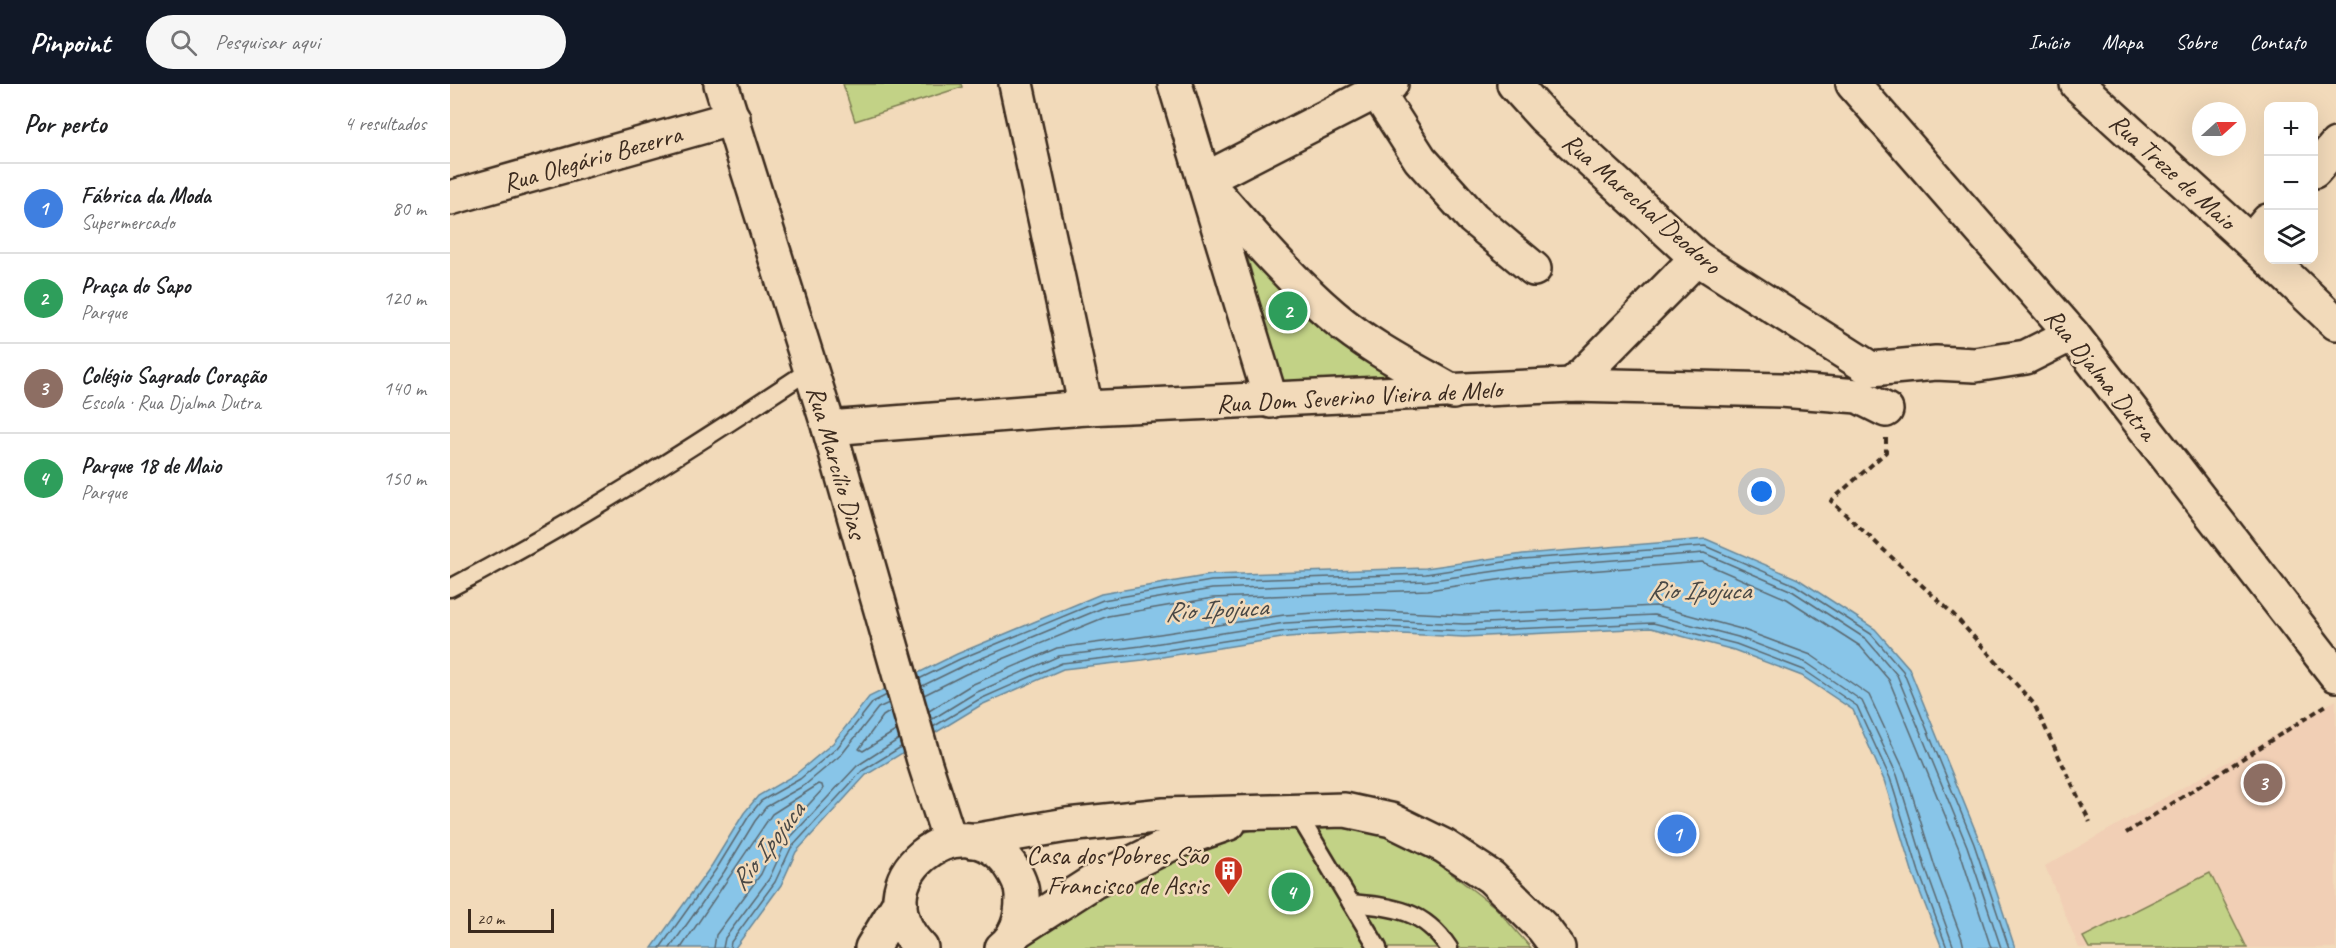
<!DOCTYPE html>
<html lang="pt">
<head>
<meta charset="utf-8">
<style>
  body { margin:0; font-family:Caveat,sans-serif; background:#f6f6f6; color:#202124 }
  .controls { position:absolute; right:18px; top:18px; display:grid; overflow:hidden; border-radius:12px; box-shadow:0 6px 24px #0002 }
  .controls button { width:54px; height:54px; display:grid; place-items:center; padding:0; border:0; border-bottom:2px solid #e0e0e0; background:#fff; color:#202124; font:30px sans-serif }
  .compass { position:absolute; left:1742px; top:18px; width:54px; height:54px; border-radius:50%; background:#fff; box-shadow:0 6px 24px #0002; rotate:69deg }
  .scale { position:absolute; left:18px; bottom:15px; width:86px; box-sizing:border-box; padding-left:6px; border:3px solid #3b2a1e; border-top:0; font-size:16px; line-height:21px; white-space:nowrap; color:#3b2a1e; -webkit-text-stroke:4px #f2daba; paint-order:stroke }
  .you { position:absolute; left:1312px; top:408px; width:21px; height:21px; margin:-15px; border:4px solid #fff; border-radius:50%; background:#1a73e8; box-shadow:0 0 0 9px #1a73e833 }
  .badge { display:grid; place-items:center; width:39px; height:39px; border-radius:50%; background:#111827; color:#fff; font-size:20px; font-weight:700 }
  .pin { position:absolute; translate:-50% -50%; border:3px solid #fff; box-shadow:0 2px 6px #0006 }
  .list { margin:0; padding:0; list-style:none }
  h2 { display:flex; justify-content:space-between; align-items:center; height:78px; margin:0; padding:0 24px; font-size:26px }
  h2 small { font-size:20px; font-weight:400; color:#757577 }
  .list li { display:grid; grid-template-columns:39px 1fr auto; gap:18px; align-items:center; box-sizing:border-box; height:90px; padding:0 24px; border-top:2px solid #e0e0e0 }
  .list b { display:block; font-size:22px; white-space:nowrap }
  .list p { margin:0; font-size:20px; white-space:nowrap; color:#757577 }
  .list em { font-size:20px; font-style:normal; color:#757577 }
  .icon { flex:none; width:33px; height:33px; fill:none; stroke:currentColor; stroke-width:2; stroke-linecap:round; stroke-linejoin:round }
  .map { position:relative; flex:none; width:1886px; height:864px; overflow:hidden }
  header { display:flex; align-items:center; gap:36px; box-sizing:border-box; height:84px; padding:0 30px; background:#111827; color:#fff }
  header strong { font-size:28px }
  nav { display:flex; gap:33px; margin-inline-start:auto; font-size:21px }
  .search { width:420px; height:54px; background:#f6f6f6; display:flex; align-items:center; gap:15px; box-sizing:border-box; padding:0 21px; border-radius:33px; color:#757577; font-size:22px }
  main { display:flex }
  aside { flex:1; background:#fff }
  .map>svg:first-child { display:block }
</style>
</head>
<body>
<header>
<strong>Pinpoint</strong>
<div class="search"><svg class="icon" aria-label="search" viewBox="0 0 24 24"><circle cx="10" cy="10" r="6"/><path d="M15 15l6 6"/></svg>Pesquisar aqui</div>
<nav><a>Início</a><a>Mapa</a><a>Sobre</a><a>Contato</a></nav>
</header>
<main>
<aside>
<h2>Por perto<small>4 resultados</small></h2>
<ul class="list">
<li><span class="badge" style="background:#3f7fe0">1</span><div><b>Fábrica da Moda</b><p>Supermercado</p></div><em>80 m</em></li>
<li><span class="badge" style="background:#2e9e5b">2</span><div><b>Praça do Sapo</b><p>Parque</p></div><em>120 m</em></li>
<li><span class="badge" style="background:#8d6e63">3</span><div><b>Colégio Sagrado Coração</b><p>Escola · Rua Djalma Dutra</p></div><em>140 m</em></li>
<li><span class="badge" style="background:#2e9e5b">4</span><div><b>Parque 18 de Maio</b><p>Parque</p></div><em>150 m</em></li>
</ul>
</aside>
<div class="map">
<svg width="1886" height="864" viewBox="0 0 1886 864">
  <rect width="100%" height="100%" fill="#f2daba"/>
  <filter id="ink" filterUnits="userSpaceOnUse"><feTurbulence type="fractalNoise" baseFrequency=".0167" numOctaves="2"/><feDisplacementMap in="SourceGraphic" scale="12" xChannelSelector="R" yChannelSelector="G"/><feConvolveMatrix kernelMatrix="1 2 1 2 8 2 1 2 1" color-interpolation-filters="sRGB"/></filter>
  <g filter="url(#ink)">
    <path fill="#f1cfb5" d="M1886 616V864H1629L1595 782Z"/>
    <g fill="#c2d286" stroke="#7e7e52" stroke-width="1.5">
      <path d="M393 0H511L512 3 405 37Z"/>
      <path d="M788 136 977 300 831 303Z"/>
      <path d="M860 741 931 748 986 778 1045 823 1081 864H566L611 835 683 793 750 763 814 742Z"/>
      <path d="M1760 789 1797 864H1639L1633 853Z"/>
    </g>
    <path fill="#88c5e8" stroke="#698797" stroke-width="1.5" d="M1256 455 1348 495 1425 545 1459 584 1530 758 1565 864H1492L1463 790 1434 696 1403 626 1352 592 1284 566 1201 544 1014 553 910 548 838 553 693 576 613 585 531 621 416 691 346 768 331 801 285 864H202L262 781 294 729 308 712 346 690 383 659 419 613 507 570 651 510 761 491 976 484 1073 470Z"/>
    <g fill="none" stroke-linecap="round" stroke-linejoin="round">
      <g stroke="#5a686f" stroke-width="1.5">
        <path d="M469 595 510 575 653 516 761 497 976 490 1073 475 1255 462 1345 501 1421 550 1453 587 1524 760 1559 864"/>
        <path d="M472 602 513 582 655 523 762 505 977 497 1074 483 1254 469 1342 507 1416 555 1447 591 1517 762 1551 864"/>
        <path d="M474 611 516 590 658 532 763 514 978 506 1075 492 1252 478 1337 515 1410 562 1439 596 1509 765 1541 864"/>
        <path d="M441 627 433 632 409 665 413 667 447 646"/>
        <path d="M479 627 521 601 607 564 690 553 834 531 910 526 1014 531 1206 522 1291 545 1361 571 1419 611 1455 688 1485 783 1512 855 1514 864"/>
        <path d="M481 636 525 609 609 572 691 562 835 539 910 535 1014 540 1204 531 1288 553 1357 579 1412 617 1447 691 1476 786 1504 864"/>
        <path d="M483 643 528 616 612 579 692 570 837 547 910 542 1014 547 1203 539 1286 560 1354 586 1407 622 1440 694 1469 788 1497 864"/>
        <path d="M210 864 267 784 299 732 311 717 350 695 387 664 423 618 437 611"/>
        <path d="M220 864 274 788 305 737 316 723 355 701 392 670 428 624 439 619"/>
        <path d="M231 864 322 730 369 700 372 701 373 705 327 755 311 790 266 851 264 864"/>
        <path d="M273 864 275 854 319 795 336 758 407 682 449 655"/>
        <path d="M280 864 281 858 325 798 341 764 412 687 451 663"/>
      </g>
      <defs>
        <g id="lane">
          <path d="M0 504C125 439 243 363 361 285"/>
          <path d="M846 727 928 864"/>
          <path d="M901 819C943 823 973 825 999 864"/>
        </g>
        <g id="street">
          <path d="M271 0 379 344 475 680 500 757"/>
          <path d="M566 0 636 324"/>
          <path d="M725 0 821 317"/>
          <path d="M941 0 754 96C795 142 836 192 883 232 919 263 963 285 1003 308"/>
          <path d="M1064 0 1093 32 1247 174 1421 285 1486 279 1525 281 1576 273 1622 250"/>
          <path d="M927 8 970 75 1023 134 1084 185"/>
          <path d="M1864 87 1886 61"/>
          <path d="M0 114 283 34"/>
          <path d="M1801 157 1818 137"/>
          <path d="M1122 301 1247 174"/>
          <path d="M379 344 636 324 1122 301 1331 306 1408 312 1436 326"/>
        </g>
        <g id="secondary">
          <path d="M1403 0 1622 250 1886 591"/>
          <path d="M1627 0 1818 174"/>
          <path d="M1820 176 1886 239"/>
          <path d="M522 757 617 741 714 731 895 726 941 736 994 762 1041 793 1093 844 1108 864"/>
          <path d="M565 848 643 798 725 758 779 739"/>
          <path d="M422 864 450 818"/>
          <path d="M471 864C404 796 513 713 560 781 567 791 573 803 572 815 572 833 567 852 552 864"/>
        </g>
      </defs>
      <use href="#lane" stroke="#3b2a1e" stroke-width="21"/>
      <use href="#street" stroke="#3b2a1e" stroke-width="38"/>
      <use href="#secondary" stroke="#3b2a1e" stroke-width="38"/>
      <g stroke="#3b2a1e" stroke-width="4" stroke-dasharray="6 4.5" stroke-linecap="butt">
        <path d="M1436 354V368L1381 417 1504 531 1584 620 1640 738"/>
        <path d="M1676 749 1878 620"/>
      </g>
      <use href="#lane" stroke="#f2daba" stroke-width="16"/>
      <use href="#street" stroke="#f2daba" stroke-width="33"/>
      <use href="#secondary" stroke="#f2daba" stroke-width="33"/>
    </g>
  </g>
  <defs>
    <symbol id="building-pin" viewBox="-11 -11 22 30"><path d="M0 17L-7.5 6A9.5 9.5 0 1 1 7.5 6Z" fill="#c8321e" stroke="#f2daba"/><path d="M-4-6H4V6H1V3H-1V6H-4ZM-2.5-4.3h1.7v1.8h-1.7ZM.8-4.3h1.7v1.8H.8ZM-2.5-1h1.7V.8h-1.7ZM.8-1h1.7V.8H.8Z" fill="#fff"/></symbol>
  </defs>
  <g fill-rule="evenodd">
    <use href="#building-pin" x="762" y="770" width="33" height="45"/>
  </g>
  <g text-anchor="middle" stroke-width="5" stroke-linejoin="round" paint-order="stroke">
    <g font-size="26" fill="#3b2a1e" stroke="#f2daba">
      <text transform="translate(142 74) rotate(-16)" y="9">Rua Olegário Bezerra</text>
      <text transform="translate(1723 87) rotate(42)" y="9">Rua Treze de Maio</text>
      <text transform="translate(1192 119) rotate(41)" y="9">Rua Marechal Deodoro</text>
      <text transform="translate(1651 290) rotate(51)" y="9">Rua Djalma Dutra</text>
      <text transform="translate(909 312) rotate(-3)" y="9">Rua Dom Severino Vieira de Melo</text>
      <text transform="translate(387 378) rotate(74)" y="9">Rua Marcílio Dias</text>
    </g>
    <g font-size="26" fill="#3b2a1e" stroke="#f2daba" text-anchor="end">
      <text x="758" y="780">Casa dos Pobres São<tspan x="758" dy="30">Francisco de Assis</tspan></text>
    </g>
    <g font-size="27" font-style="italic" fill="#4a4946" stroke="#f2daba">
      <text x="1249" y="515">Rio Ipojuca</text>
      <text transform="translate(766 525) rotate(-3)" y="9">Rio Ipojuca</text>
      <text transform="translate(317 762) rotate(-52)" y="9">Rio Ipojuca</text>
    </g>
  </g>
</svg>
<div class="controls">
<button>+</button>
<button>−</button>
<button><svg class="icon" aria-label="layers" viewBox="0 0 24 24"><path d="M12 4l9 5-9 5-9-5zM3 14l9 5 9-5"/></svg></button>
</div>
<svg class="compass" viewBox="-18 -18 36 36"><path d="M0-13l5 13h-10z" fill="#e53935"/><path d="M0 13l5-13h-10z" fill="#757577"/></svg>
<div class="scale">20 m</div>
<div class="you"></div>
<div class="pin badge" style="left:1227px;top:750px;background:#3f7fe0">1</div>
<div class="pin badge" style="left:838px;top:227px;background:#2e9e5b">2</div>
<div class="pin badge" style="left:1813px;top:699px;background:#8d6e63">3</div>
<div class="pin badge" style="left:841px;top:808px;background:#2e9e5b">4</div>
</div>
</main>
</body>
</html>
